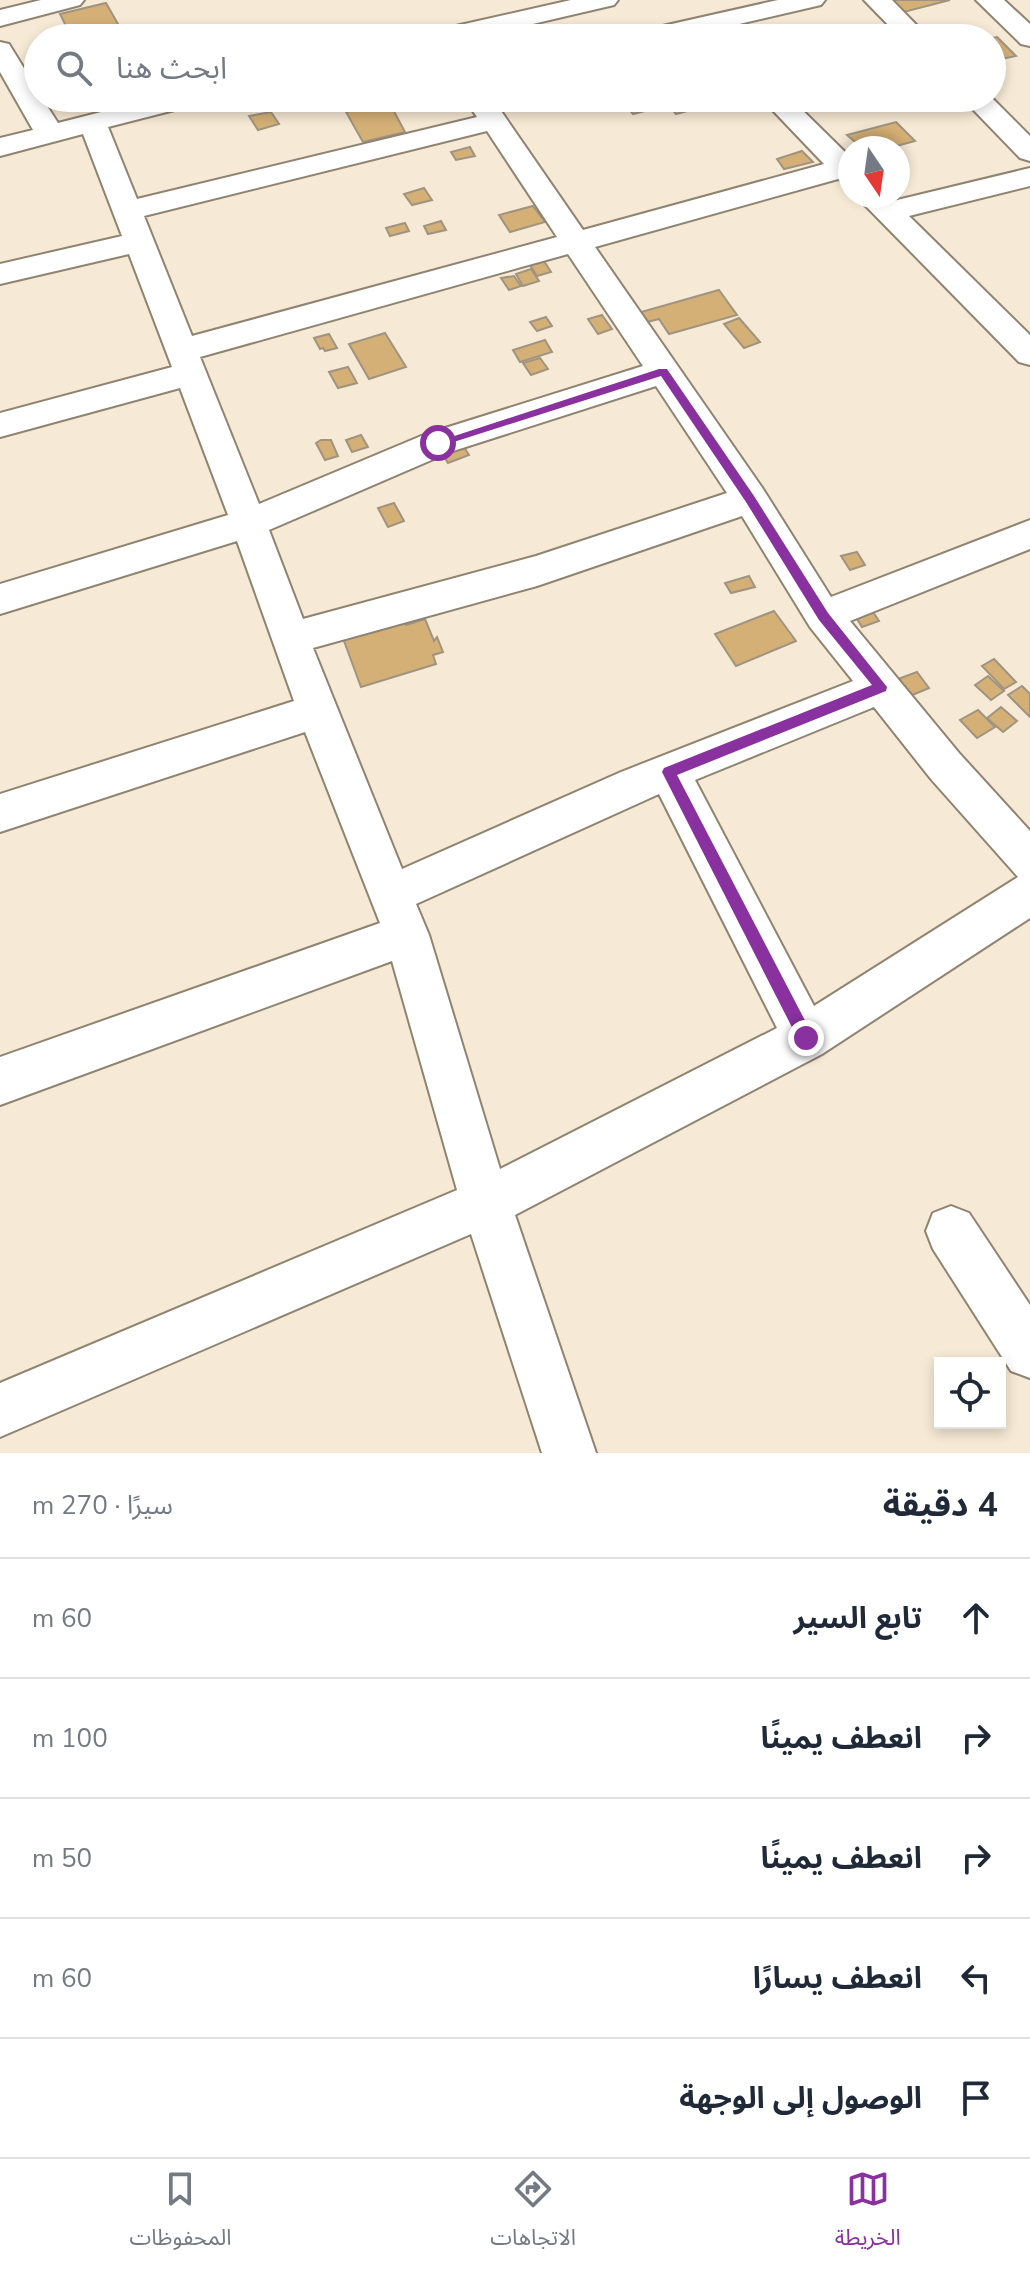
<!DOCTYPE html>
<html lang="ar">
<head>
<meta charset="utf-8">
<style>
  body { margin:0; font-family:"Nunito Sans","Noto Sans Arabic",sans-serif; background:#f6f6f7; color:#1f2937; direction:rtl }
  .controls { position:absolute; right:24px; bottom:24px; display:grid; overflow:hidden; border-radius:0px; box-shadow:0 4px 12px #0003 }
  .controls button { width:72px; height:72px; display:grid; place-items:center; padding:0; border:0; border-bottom:2px solid #e0e1e3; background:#fff; color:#1f2937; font:40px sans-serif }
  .compass { position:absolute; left:838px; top:136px; width:72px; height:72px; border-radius:50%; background:#fff; box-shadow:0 4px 12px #0003; rotate:167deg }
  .stop { position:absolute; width:24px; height:24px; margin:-18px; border:6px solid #88319f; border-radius:50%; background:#fff }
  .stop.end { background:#88319f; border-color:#fff; box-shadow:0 2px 8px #0008 }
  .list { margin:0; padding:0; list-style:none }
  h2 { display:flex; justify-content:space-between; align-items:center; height:104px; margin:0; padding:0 32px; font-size:34px }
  h2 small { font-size:26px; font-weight:400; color:#747a83 }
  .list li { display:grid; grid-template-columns:52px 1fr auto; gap:24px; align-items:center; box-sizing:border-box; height:120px; padding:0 32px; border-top:2px solid #e0e1e3 }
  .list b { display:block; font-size:30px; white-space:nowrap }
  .list em { font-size:26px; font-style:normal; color:#747a83 }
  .icon { flex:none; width:44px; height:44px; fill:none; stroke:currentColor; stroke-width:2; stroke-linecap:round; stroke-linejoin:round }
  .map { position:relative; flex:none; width:1030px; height:1453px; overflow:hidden; direction:ltr }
  .search { position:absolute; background:#fff; box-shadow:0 4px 12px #0003; left:24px; right:24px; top:24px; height:88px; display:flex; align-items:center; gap:20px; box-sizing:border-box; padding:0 28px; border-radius:44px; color:#747a83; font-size:30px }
  .sheet { height:704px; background:#fff }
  nav { display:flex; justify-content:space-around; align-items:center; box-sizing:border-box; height:112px; border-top:2px solid #e0e1e3; background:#fff; font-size:22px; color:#747a83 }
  nav a { display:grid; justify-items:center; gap:4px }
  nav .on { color:#88319f }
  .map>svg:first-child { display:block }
</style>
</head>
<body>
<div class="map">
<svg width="1030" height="1453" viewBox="0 0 1030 1453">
  <rect width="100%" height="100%" fill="#f6e9d5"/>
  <g fill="#d5b076" stroke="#a09481" stroke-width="2">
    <path d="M887 0H950L900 13Z"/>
    <path d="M106 3 126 38H72L60 14Z"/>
    <path d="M997 37 1016 56 992 61V38Z"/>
    <path d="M681 98H694L702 107 676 114 668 104 683 101Z"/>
    <path d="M651 100H659L664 106 633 114 628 108Z"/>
    <path d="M389 102 405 132 363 142 346 112Z"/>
    <path d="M271 112 279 124 258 130 249 116Z"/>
    <path d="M896 122 915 141 889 148H862L847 135Z"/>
    <path d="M470 147 475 156 456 160 451 152Z"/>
    <path d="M802 151 813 162 784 169 777 159Z"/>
    <path d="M424 188 432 200 412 205 404 194Z"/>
    <path d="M533 206 545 222 510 232 499 215Z"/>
    <path d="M441 221 446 230 428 234 424 226Z"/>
    <path d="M405 223 409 231 390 236 386 228Z"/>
    <path d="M542 258 551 272 537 276 528 262Z"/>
    <path d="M531 269 539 281 523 286 516 274Z"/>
    <path d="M514 276 521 286 509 290 501 278Z"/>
    <path d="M719 290 737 315 669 334 659 319 647 322 641 312Z"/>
    <path d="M602 315 612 329 598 334 588 319Z"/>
    <path d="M546 317 552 326 537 331 530 322Z"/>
    <path d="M739 318 760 342 744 348 724 324Z"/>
    <path d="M385 333 406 367 369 379 349 344Z"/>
    <path d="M329 334 337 348 325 351 323 348 320 349 314 338Z"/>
    <path d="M545 340 552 352 520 362 513 350Z"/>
    <path d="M540 358 548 369 531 375 523 363Z"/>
    <path d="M348 367 357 383 338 388 329 372Z"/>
    <path d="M361 435 368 447 352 452 346 440Z"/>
    <path d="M321 440H331L338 456 325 460 316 443Z"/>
    <path d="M462 444 469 455 448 463 441 452Z"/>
    <path d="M394 503 404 521 388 527 378 508Z"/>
    <path d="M857 552 865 565 850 570 841 556Z"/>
    <path d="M749 576 755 587 731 593 725 583Z"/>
    <path d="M869 606 879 621 862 627 852 611Z"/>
    <path d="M774 611 796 641 736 666 715 634Z"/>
    <path d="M425 619 434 641 437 637 443 652 433 655 436 664 361 687 340 630 404 620 406 625Z"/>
    <path d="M994 659 1016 682 1004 689 982 666Z"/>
    <path d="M917 672 929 688 910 696 898 679Z"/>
    <path d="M988 676 1004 691 991 700 975 685Z"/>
    <path d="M1022 686 1030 694V717L1008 695Z"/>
    <path d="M1001 707 1017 721 1003 732 987 718Z"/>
    <path d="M978 710 995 727 977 738 960 720Z"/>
  </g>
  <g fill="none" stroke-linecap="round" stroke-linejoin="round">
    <defs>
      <g id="minor">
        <path d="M41 0H84L80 5 0 26V10Z"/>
        <path d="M571 0H618L614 5 472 38H425L429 32Z"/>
        <path d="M778 0H825L821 5 679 38H632L636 32Z"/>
        <path d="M864 0H892L929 38H901Z"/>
        <path d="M976 0H1004L1030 24V46L1021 44Z"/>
        <path d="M0 42 9 44 38 91V98H42L58 123 156 98H202L198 104 108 127 137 199 477 117 464 98H492L583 230 824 164 761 98H790L850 157V183L838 179 595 247 763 489 831 597 1030 520V549L850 621 959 753 1030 831V918L822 1054 515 1215 596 1453H542L471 1234 0 1437V1383L457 1190 392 961 0 1105V1057L380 923 305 732 0 832V794L294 701 237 541 0 614V584L228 515 180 388 0 437V413L172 367 129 254 0 284V264L122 236 83 134 0 156V138L33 130 0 72ZM487 131 557 237 192 336 144 216ZM568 254 643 366 426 434 259 504 200 357ZM656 386 727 493 536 556 303 619 269 530 450 452ZM742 516 810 627 853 681 621 772 402 869 313 648 537 586ZM874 707 931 779 1018 877 814 1006 695 780ZM659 794 777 1028 500 1169 429 935 416 904Z"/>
        <path d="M962 98H992L1030 136V161L1020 158Z"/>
        <path d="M1030 168V186L909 216 1030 335V365L1019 362 856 196H888L893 201Z"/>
        <path d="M951 1206 969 1213 1030 1305V1378L1011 1371 933 1249 926 1231 933 1213Z"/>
      </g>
    </defs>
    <use href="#minor" stroke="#8f8371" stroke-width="4"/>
    <use href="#minor" fill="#fff" fill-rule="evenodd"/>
  </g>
  <path fill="#88319f" d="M659 369H667L754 496 828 613 887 687 886 691 677 775 811 1032 813 1038 806 1045 800 1043 662 772 664 768 872 685 819 620 746 502 661 376 438 447 433 443Z"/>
</svg>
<div class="controls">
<button><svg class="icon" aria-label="locate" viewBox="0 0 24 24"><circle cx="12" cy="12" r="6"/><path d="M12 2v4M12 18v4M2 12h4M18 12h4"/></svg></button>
</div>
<svg class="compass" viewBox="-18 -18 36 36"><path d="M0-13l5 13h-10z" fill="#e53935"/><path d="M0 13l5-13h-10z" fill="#747a83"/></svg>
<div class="stop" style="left:438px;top:443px"></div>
<div class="stop end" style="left:806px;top:1038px"></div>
<div class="search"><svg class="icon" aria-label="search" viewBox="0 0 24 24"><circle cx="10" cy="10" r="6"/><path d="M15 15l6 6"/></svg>ابحث هنا</div>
</div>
<section class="sheet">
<h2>4 دقيقة<small>سيرًا · 270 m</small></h2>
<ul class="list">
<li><svg class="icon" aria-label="ahead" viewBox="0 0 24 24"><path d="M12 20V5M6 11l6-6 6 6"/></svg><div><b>تابع السير</b></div><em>60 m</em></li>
<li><svg class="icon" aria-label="right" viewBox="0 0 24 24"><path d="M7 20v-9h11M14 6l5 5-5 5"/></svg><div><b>انعطف يمينًا</b></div><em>100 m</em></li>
<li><svg class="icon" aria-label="right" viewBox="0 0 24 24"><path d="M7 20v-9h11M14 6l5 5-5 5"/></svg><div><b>انعطف يمينًا</b></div><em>50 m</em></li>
<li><svg class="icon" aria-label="left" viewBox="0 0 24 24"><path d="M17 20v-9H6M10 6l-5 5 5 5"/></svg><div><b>انعطف يسارًا</b></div><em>60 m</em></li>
<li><svg class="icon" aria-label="arrive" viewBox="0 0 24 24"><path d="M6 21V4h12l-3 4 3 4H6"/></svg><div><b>الوصول إلى الوجهة</b></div></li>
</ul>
</section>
<nav>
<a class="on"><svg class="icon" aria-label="map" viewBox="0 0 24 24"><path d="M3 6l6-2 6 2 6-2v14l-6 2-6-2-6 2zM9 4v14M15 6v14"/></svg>الخريطة</a>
<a><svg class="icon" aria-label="directions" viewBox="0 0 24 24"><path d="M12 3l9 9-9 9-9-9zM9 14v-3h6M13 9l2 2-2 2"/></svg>الاتجاهات</a>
<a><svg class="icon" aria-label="saved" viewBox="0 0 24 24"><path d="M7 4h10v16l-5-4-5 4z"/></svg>المحفوظات</a>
</nav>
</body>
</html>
